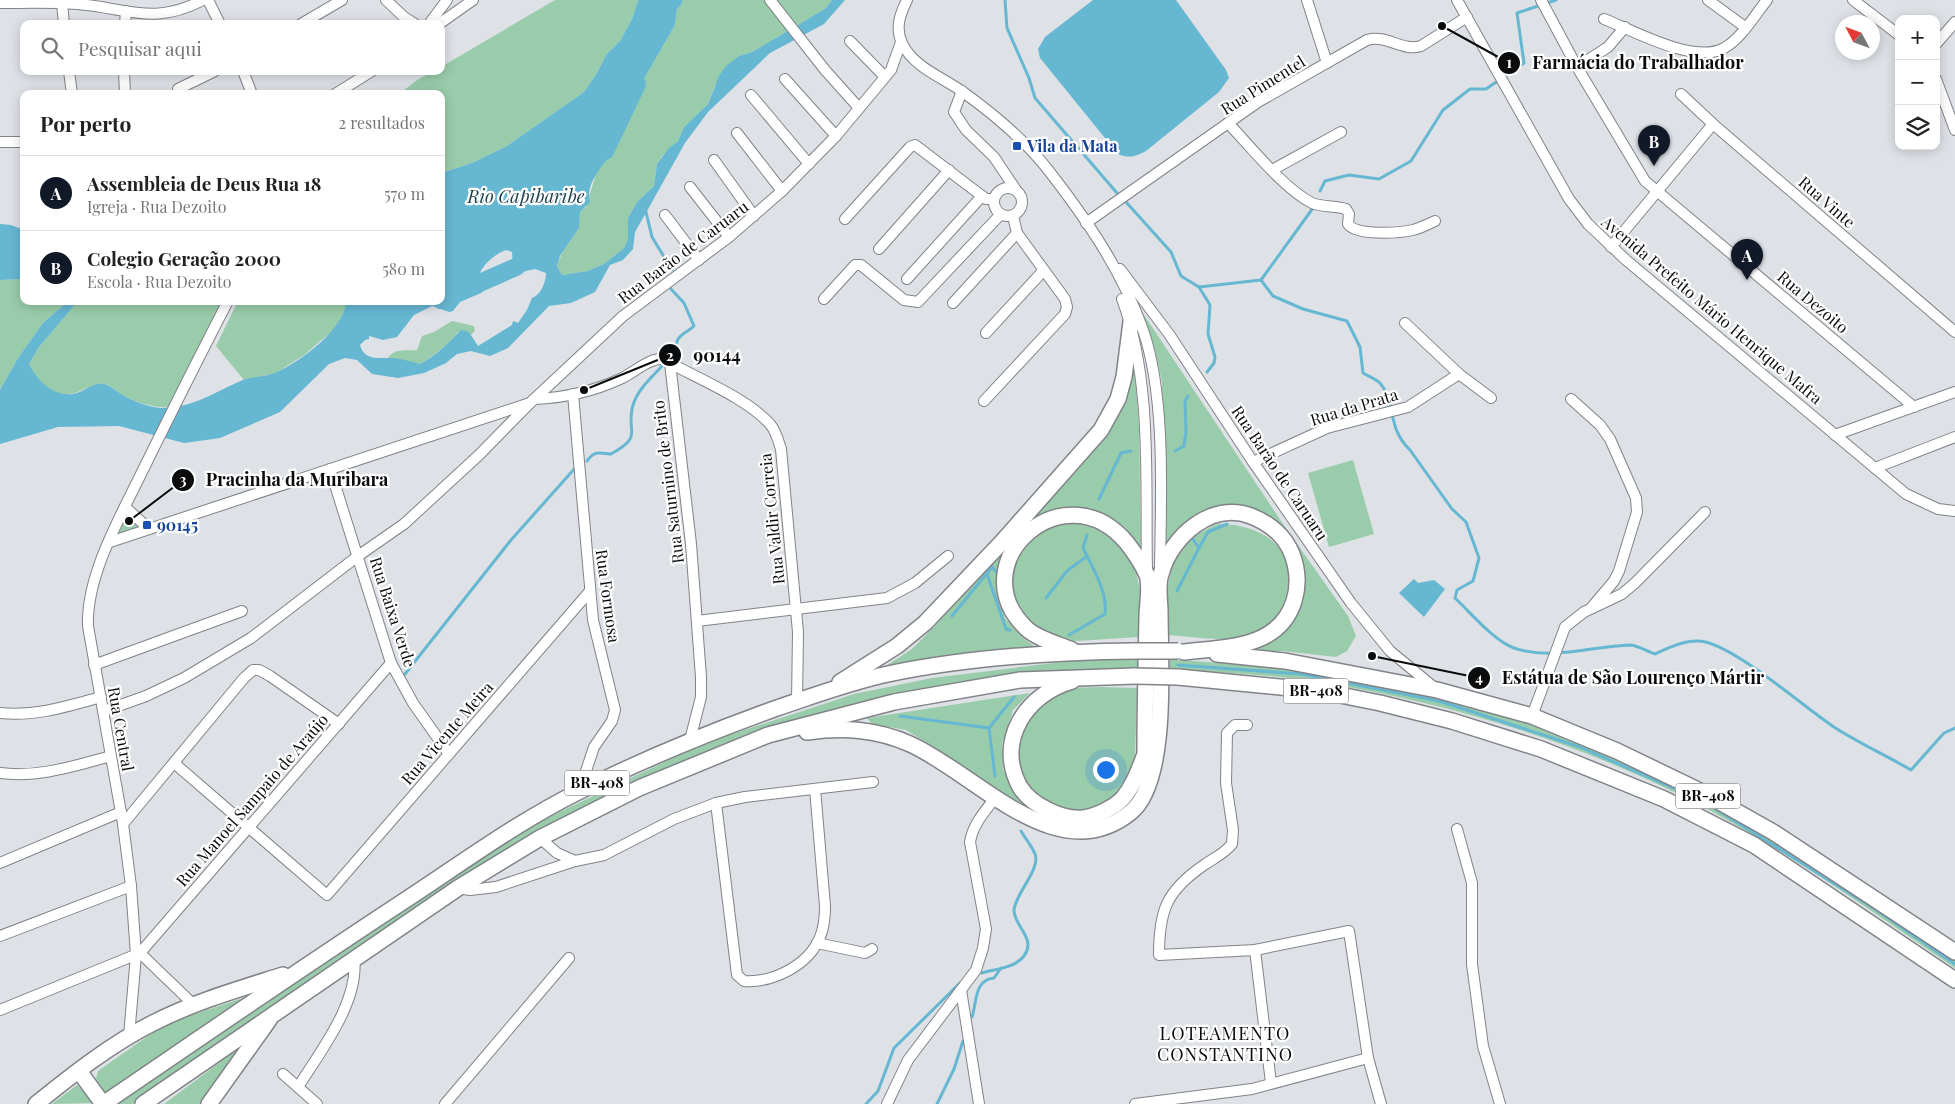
<!DOCTYPE html>
<html lang="pt">
<head>
<meta charset="utf-8">
<style>
  body { margin:0; font-family:"Playfair Display",serif; background:#f2f2f2; color:#222 }
  .controls { position:absolute; right:15px; top:15px; display:grid; overflow:hidden; border-radius:10px; box-shadow:0 2px 12px #0003 }
  .controls button { width:45px; height:45px; display:grid; place-items:center; padding:0; border:0; border-bottom:1px solid #e0e0e0; background:#fff; color:#222; font:25px sans-serif }
  .compass { position:absolute; left:1835px; top:15px; width:45px; height:45px; border-radius:50%; background:#fff; box-shadow:0 2px 12px #0003; rotate:311deg }
  .you { position:absolute; left:1105px; top:769px; width:18px; height:18px; margin:-12px; border:4px solid #fff; border-radius:50%; background:#1a73e8; box-shadow:0 0 0 8px #1a73e833 }
  .badge { display:grid; place-items:center; width:32px; height:32px; border-radius:50%; background:#111827; color:#fff; font-size:16px; font-weight:700 }
  .pin { position:absolute; translate:-50% -41px; filter:drop-shadow(0 1px 2px #0008) }
  .pin::after { content:''; position:absolute; top:26px; width:18px; height:15px; background:inherit; clip-path:polygon(0 0,100% 0,50% 100%) }
  .list { margin:0; padding:0; list-style:none }
  h2 { display:flex; justify-content:space-between; align-items:center; height:65px; margin:0; padding:0 20px; font-size:21px }
  h2 small { font-size:16px; font-weight:400; color:#767676 }
  .list li { display:grid; grid-template-columns:32px 1fr auto; gap:15px; align-items:center; box-sizing:border-box; height:75px; padding:0 20px; border-top:1px solid #e0e0e0 }
  .list b { display:block; font-size:19px; white-space:nowrap }
  .list p { margin:0; font-size:16px; white-space:nowrap; color:#767676 }
  .list em { font-size:16px; font-style:normal; color:#767676 }
  .icon { flex:none; width:28px; height:28px; fill:none; stroke:currentColor; stroke-width:2; stroke-linecap:round; stroke-linejoin:round }
  .map { position:relative; flex:none; width:1955px; height:1104px; overflow:hidden }
  .search { position:absolute; background:#fff; box-shadow:0 2px 12px #0003; left:20px; top:20px; width:425px; height:55px; display:flex; align-items:center; gap:12px; box-sizing:border-box; padding:0 18px; border-radius:10px; color:#767676; font-size:19px }
  .panel { position:absolute; background:#fff; box-shadow:0 2px 12px #0003; left:20px; top:90px; width:425px; height:215px; border-radius:10px }
  .map>svg:first-child { display:block }
</style>
</head>
<body>
<div class="map">
<svg width="1955" height="1104" viewBox="0 0 1955 1104">
  <rect width="100%" height="100%" fill="#dee1e6"/>
  <g fill="#9ca">
    <path d="M555 0H638L632 19 620 41 606 55 597 73 584 92 507 146 472 163 441 173V94H400C411 84 427 71 441 71V67Z"/>
    <path d="M682 0H832L826 8 803 22 752 52 739 56 715 85 708 104 684 127 678 141 663 155 657 164 654 186 637 202 628 218V239L624 248 604 264 587 271 562 275 557 266C564 242 579 240 580 212L586 207 596 174 616 146 619 130 612 129 619 111 630 103 664 44 675 25 677 9 682 4Z"/>
    <path d="M24 279V301H68L43 323 18 358 0 390V280Z"/>
    <path d="M78 301H223L169 407C154 408 138 403 124 396 118 393 114 388 108 385 96 380 86 390 75 393 53 398 37 381 29 364L39 347Z"/>
    <path d="M238 301H346V307L337 327 304 355 276 373 244 380 216 346Z"/>
    <path d="M1142 312 1283 524 1348 616 1356 636 1347 651 1336 657 1283 651H1255C1306 623 1304 605 1296 552L1242 510 1179 530 1164 544 1162 382 1155 350Z"/>
    <path d="M452 321 474 326 475 331 471 335 469 332H458C453 341 428 360 420 364L388 358C395 348 405 351 417 350L422 336 434 332Z"/>
    <path d="M1134 359 1139 427 1141 549 1125 527 1101 513 1071 507 1044 514 1004 556 998 592 1005 618 1023 638 1039 650 875 673 912 649 934 627 1101 443C1119 415 1131 393 1134 359Z"/>
    <path d="M1353 460 1374 534 1329 547 1308 473Z"/>
    <path d="M127 514 141 528 119 533Z"/>
    <path d="M1077 519 1111 533 1135 566 1140 591 1138 637 1062 642 1043 635 1018 613 1010 584 1016 556 1039 530Z"/>
    <path d="M1218 524C1269 524 1304 555 1282 607 1277 617 1267 630 1256 634 1229 644 1193 636 1165 635 1169 584 1162 546 1218 524Z"/>
    <path d="M1138 655 1140 671 1019 676 944 686 841 708 677 765 307 986 133 1104H116L482 857 547 818 702 744 854 694 932 678 1102 657Z"/>
    <path d="M1163 659 1278 667 1392 685 1520 719 1579 741 1714 803 1955 957V968C1868 909 1782 847 1688 799 1572 740 1446 702 1318 682 1266 674 1214 672 1162 669Z"/>
    <path d="M1102 687 1137 688 1135 758 1129 778 1117 795 1098 808 1078 812 1050 807 1020 778 1016 732 1059 688Z"/>
    <path d="M1030 693 1013 710 1002 743 1003 769 1014 793 1034 815 941 751 906 730 872 724 867 718Z"/>
    <path d="M252 995 107 1097 96 1079 98 1071 165 1024Z"/>
    <path d="M251 1039 202 1104H164Z"/>
    <path d="M77 1085 95 1103 52 1104Z"/>
  </g>
  <g fill="#66b7d2" fill-rule="evenodd">
    <path d="M638 0H682V4L677 9 675 25 630 103 619 111 612 129H619C617 134 618 140 616 145 609 162 584 180 590 202L580 212 579 228 560 256 557 266 562 275 587 271 604 264 624 248 628 239V218L637 202 654 186 657 164 668 149 678 141 684 127 708 104 719 76 726 66 739 56 752 52 803 22 826 8 832 0H845L824 24 770 53 708 112 685 143 647 211 635 232 633 249 623 260 610 265 595 292 571 303 549 306 508 348 490 356 471 351 457 354 446 363 424 373 398 378 372 374 357 360 345 358 329 364 280 412 220 438 184 443 119 426 58 427 0 444V390L18 358 43 323 68 301H78L39 347 29 364C38 381 52 396 73 394 85 392 93 381 105 384 111 386 116 391 121 394 132 401 149 407 161 408 194 408 214 392 243 380 254 376 266 377 277 372 301 361 345 329 346 301H441V173L472 163 507 146 584 92 597 73 606 55 620 41 632 19ZM506 250 512 252 513 265 521 272 535 269 546 273C546 282 541 295 532 298L527 310 518 323 513 321 512 325 478 346 469 332 461 330C449 343 435 356 420 364 411 361 397 358 389 358 377 358 364 360 360 345L365 340 369 339V336L383 340 397 337 414 315 432 306 449 312 453 311 460 302 481 293 495 280 491 281 489 277 481 279 479 275C483 264 495 254 506 250Z"/>
    <path d="M1093 0H1176L1226 70 1229 78 1219 92 1146 151C1136 156 1130 159 1118 154L1040 58 1038 49 1045 37Z"/>
    <path d="M0 224 11 225 24 230V279L0 280Z"/>
    <path d="M1414 579 1418 583 1434 580 1445 589 1424 617 1399 593Z"/>
  </g>
  <g fill="none" stroke-linecap="round" stroke-linejoin="round">
    <g stroke="#66b7d2" stroke-width="3">
      <path d="M1005 0 1007 28 1029 78 1035 98 1117 193"/>
      <path d="M1320 191 1325 181 1349 175 1379 179 1411 161 1443 110 1470 89H1486L1524 63 1517 13 1556 0"/>
      <path d="M1126 202 1171 252 1181 276 1199 287 1261 280 1273 296 1303 309 1347 321 1360 347 1363 373C1368 376 1376 379 1380 383 1397 403 1386 427 1410 450L1452 509 1466 522 1479 558 1473 581 1457 590 1455 598C1471 613 1494 641 1514 648 1552 661 1592 646 1630 645 1637 645 1648 652 1655 654 1667 648 1685 640 1699 641 1731 642 1807 710 1837 729 1861 744 1887 756 1911 770L1944 733 1955 728"/>
      <path d="M645 208 652 237 672 270"/>
      <path d="M1261 280 1313 208"/>
      <path d="M1199 287 1210 305 1208 334 1215 357 1214 363 1207 372"/>
      <path d="M671 289 684 303 694 326C689 331 682 333 678 339 675 346 676 352 671 358"/>
      <path d="M1175 451 1184 446 1186 431 1185 401 1188 396"/>
      <path d="M587 461C595 450 599 453 611 454 645 435 625 433 633 405 638 389 651 378 662 366"/>
      <path d="M1099 499 1121 453 1131 451"/>
      <path d="M1199 548 1208 532 1227 524"/>
      <path d="M987 574 1006 629 1010 630"/>
      <path d="M1177 591 1199 548 1192 538"/>
      <path d="M1046 598 1067 571 1087 556"/>
      <path d="M952 616 992 567 998 574"/>
      <path d="M1069 635 1105 614C1108 592 1092 567 1083 548L1087 535"/>
      <path d="M1178 665 1301 674 1439 701 1580 747 1703 801 1875 909 1955 964"/>
      <path d="M405 674 511 540 576 467"/>
      <path d="M900 716 989 728"/>
      <path d="M995 776 989 728 1014 697"/>
      <path d="M982 973C995 969 1015 968 1024 956 1037 938 1014 927 1014 910 1015 894 1041 869 1035 854 1032 846 1025 838 1021 831"/>
      <path d="M972 1017C977 1002 974 980 994 978L1001 968"/>
      <path d="M866 1104 878 1091 894 1048 960 983"/>
      <path d="M937 1104 954 1069 963 1041"/>
    </g>
    <g stroke="#66b7d2" stroke-width="18">
      <path d="M605 151 637 84"/>
      <path d="M441 300 516 267 534 253"/>
    </g>
    <defs>
      <g id="minor">
        <path d="M208 0 220 24"/>
        <path d="M386 0 404 17 415 24"/>
        <path d="M770 0 825 70 859 108"/>
        <path d="M907 0C900 14 895 28 902 43 913 67 942 77 963 92 995 115 1025 140 1049 171 1087 220 1122 271 1143 330 1166 396 1161 497 1160 567"/>
        <path d="M1307 0 1327 63"/>
        <path d="M1457 0 1569 199 1588 224 1626 260 1906 494 1938 509 1955 511"/>
        <path d="M1541 0 1577 67 1645 181 1914 407"/>
        <path d="M1708 0 1745 27"/>
        <path d="M1853 0 1899 35"/>
        <path d="M0 3C25 3 51 2 77 4 128 8 153 26 203 0"/>
        <path d="M62 3 64 24"/>
        <path d="M1604 19C1632 30 1695 65 1724 48 1741 39 1755 15 1767 0"/>
        <path d="M125 24 126 11"/>
        <path d="M301 24 342 0"/>
        <path d="M429 24 447 0"/>
        <path d="M439 24 473 0"/>
        <path d="M850 41 885 77"/>
        <path d="M1936 44 1955 22"/>
        <path d="M1577 67 1608 47 1625 27"/>
        <path d="M69 71 72 94"/>
        <path d="M124 71 125 94"/>
        <path d="M243 71 252 94"/>
        <path d="M785 79 836 136"/>
        <path d="M1936 79 1955 130"/>
        <path d="M178 89 215 71"/>
        <path d="M962 91 954 112 966 130 994 157 1016 190"/>
        <path d="M335 94 372 71"/>
        <path d="M1681 94 1713 124 1955 332"/>
        <path d="M751 95 809 164"/>
        <path d="M1228 123C1250 146 1284 189 1312 203 1322 207 1335 206 1346 209L1349 214 1348 224C1356 236 1399 233 1413 230 1421 228 1428 224 1435 221"/>
        <path d="M737 133 782 191"/>
        <path d="M0 142H24"/>
        <path d="M714 160 754 216"/>
        <path d="M1272 170 1341 132"/>
        <path d="M690 187 729 237"/>
        <circle cx="1008" cy="202" r="14"/>
        <path d="M665 215 699 260"/>
        <path d="M845 219 910 147 915 145 986 199H994"/>
        <path d="M1086 223 1258 102 1367 40C1387 34 1402 52 1421 46L1467 17"/>
        <path d="M1611 247 1713 124"/>
        <path d="M879 249 949 170"/>
        <path d="M1120 269 1169 334 1253 462 1351 603 1390 651 1436 689"/>
        <path d="M907 279 982 196"/>
        <path d="M824 299 855 265H861L904 300 918 302 1000 215"/>
        <path d="M1122 299C1153 382 1145 484 1147 571"/>
        <path d="M953 303 1017 233"/>
        <path d="M1405 323 1459 374 1491 398"/>
        <path d="M986 333 1043 271"/>
        <path d="M670 363C701 380 746 398 770 424 776 431 778 440 781 449L798 632 797 702"/>
        <path d="M573 394 593 620 615 710 612 721 594 747 579 792"/>
        <path d="M534 399C563 398 594 391 620 379 634 373 649 357 665 359L670 363 691 544 701 677V697L690 740"/>
        <path d="M1571 399 1600 425 1610 439 1636 498 1637 512 1619 571 1614 581 1592 607"/>
        <path d="M984 401 1065 314 1067 307 1065 299 1017 233 1013 216"/>
        <path d="M1835 435 1955 392"/>
        <path d="M1253 462 1327 428 1408 407 1459 374"/>
        <path d="M1875 468 1955 437"/>
        <path d="M330 469 391 663 413 703 449 754"/>
        <path d="M125 507 148 528"/>
        <path d="M110 542 530 403 623 316 729 237 782 191 836 136 891 70 901 42"/>
        <path d="M697 621 887 598 915 583 948 556"/>
        <path d="M94 665 242 611"/>
        <path d="M104 711 146 696 184 678 251 638 358 556 404 524 479 455 529 404"/>
        <path d="M0 713C35 717 68 706 101 697"/>
        <path d="M1532 716 1565 627 1584 612 1622 594 1635 583 1705 512"/>
        <path d="M1247 725H1235L1227 733 1226 783 1233 830 1232 844C1224 854 1214 858 1204 865 1166 891 1159 911 1159 955L1255 950 1349 931 1368 1058 1381 1104"/>
        <path d="M174 763 327 895 590 591"/>
        <path d="M0 773C38 778 74 766 111 756"/>
        <path d="M716 803 737 975 744 981C773 983 809 965 820 937 824 928 825 917 825 906L815 789"/>
        <path d="M123 824 244 678 253 670H259L270 676 339 724"/>
        <path d="M1457 829 1472 883V964L1483 1046 1500 1104"/>
        <path d="M540 838 557 853 575 861"/>
        <path d="M0 863 121 812"/>
        <path d="M458 888 470 890 496 887 575 861 604 855 674 819 716 803 745 797 873 782"/>
        <path d="M0 936 131 886"/>
        <path d="M817 943 865 953 872 949"/>
        <path d="M1255 950 1271 1083"/>
        <path d="M140 953 194 1005"/>
        <path d="M961 990 979 1104"/>
        <path d="M0 1010 140 953 391 663"/>
        <path d="M129 1036 136 955 131 886 123 824 88 626C86 577 119 519 140 476 169 417 198 359 228 301"/>
        <path d="M283 1074 317 1104"/>
        <path d="M298 1087C320 1052 360 1001 354 958"/>
        <path d="M445 1104 569 958"/>
        <path d="M887 1104 908 1060 976 970 983 948 986 929 970 842C973 824 985 811 996 797"/>
        <path d="M1135 1104 1252 1089 1368 1058"/>
      </g>
      <g id="highway">
        <path d="M1072 650C1058 644 1038 639 1027 629 958 564 1064 467 1127 543 1134 552 1142 564 1147 575 1151 587 1147 605 1147 617 1146 663 1145 708 1145 754 1139 769 1134 785 1123 798 1115 807 1095 817 1083 818 1062 820 1031 805 1020 787 995 741 1026 694 1072 681"/>
        <path d="M1217 654 1285 661 1437 690 1532 716 1617 751 1702 792 1773 832 1955 952"/>
        <path d="M1178 677 1320 691 1380 703 1452 721 1541 749 1664 799 1754 845 1955 980"/>
        <path d="M840 682 897 646 925 623 1002 542 1101 430 1118 399 1124 377 1131 322"/>
        <path d="M807 732C844 727 876 729 910 744 977 774 1058 872 1131 812 1169 781 1160 660 1160 612 1160 601 1157 585 1161 574 1171 536 1212 501 1251 516 1269 523 1285 536 1292 554 1298 570 1299 585 1294 601 1279 649 1225 647 1184 652"/>
        <path d="M79 1071 103 1104"/>
        <path d="M36 1104C72 1075 111 1044 153 1023 194 1002 239 989 283 975"/>
        <path d="M103 1104C203 1036 303 967 404 901 462 863 519 821 580 791 644 759 710 732 777 708 813 696 850 682 888 674 968 657 1052 652 1134 651"/>
        <path d="M143 1104 458 888 540 838 639 788 768 735 894 702 1020 680 1135 676"/>
        <path d="M209 1104 269 1020"/>
      </g>
    </defs>
    <use href="#minor" stroke="#808388" stroke-width="12"/>
    <use href="#highway" stroke="#808388" stroke-width="18"/>
    <use href="#minor" stroke="#fff" stroke-width="10"/>
    <use href="#highway" stroke="#fff" stroke-width="15"/>
    <defs>
      <g id="highway-bridge">
        <path d="M1134 651H1178"/>
        <path d="M1135 676 1178 677"/>
      </g>
    </defs>
    <use href="#highway-bridge" stroke="#808388" stroke-width="18" stroke-linecap="butt"/>
    <use href="#highway-bridge" stroke="#fff" stroke-width="15"/>
  </g>
  <g fill="#1a4fb4" stroke="#fff" stroke-width="2">
    <rect x="1012" y="141" width="10" height="10" rx="2.5"/>
    <rect x="142" y="520" width="10" height="10" rx="2.5"/>
  </g>
  <g text-anchor="middle" stroke-width="4.5" stroke-linejoin="round" paint-order="stroke">
    <g fill="#fff" stroke="#545456" stroke-width="1">
      <rect x="1283.5" y="678.5" width="65" height="25" rx="4"/>
      <rect x="564.5" y="770.5" width="65" height="25" rx="4"/>
      <rect x="1675.5" y="783.5" width="65" height="25" rx="4"/>
    </g>
    <g font-size="15" font-weight="bold" fill="#0a0b0d">
      <text x="1316" y="696">BR-408</text>
      <text x="597" y="788">BR-408</text>
      <text x="1708" y="801">BR-408</text>
    </g>
    <g font-size="16" fill="#0a0b0d" stroke="#fff">
      <text transform="translate(1263 85) rotate(-32)" y="6">Rua Pimentel</text>
      <text transform="translate(1827 202) rotate(41)" y="6">Rua Vinte</text>
      <text transform="translate(683 252) rotate(-37)" y="6">Rua Barão de Caruaru</text>
      <text transform="translate(1813 302) rotate(40)" y="6">Rua Dezoito</text>
      <text transform="translate(1712 310) rotate(40)" y="6">Avenida Prefeito Mário Henrique Mafra</text>
      <text transform="translate(1354 407) rotate(-17)" y="6">Rua da Prata</text>
      <text transform="translate(1280 473) rotate(56)" y="6">Rua Barão de Caruaru</text>
      <text transform="translate(668 482) rotate(-97)" y="6">Rua Saturnino de Brito</text>
      <text transform="translate(772 519) rotate(-96)" y="6">Rua Valdir Correia</text>
      <text transform="translate(608 596) rotate(82)" y="6">Rua Formosa</text>
      <text transform="translate(393 612) rotate(72)" y="6">Rua Baixa Verde</text>
      <text transform="translate(121 729) rotate(80)" y="6">Rua Central</text>
      <text transform="translate(447 733) rotate(-49)" y="6">Rua Vicente Meira</text>
      <text transform="translate(252 800) rotate(-49)" y="6">Rua Manoel Sampaio de Araújo</text>
    </g>
    <g font-size="16" font-weight="bold" fill="#164399" stroke="#fff" text-anchor="start">
      <text x="1027" y="152">Vila da Mata</text>
      <text x="157" y="531">90145</text>
    </g>
    <g font-size="18" font-style="italic" fill="#1c424e" stroke="#fff">
      <text x="526" y="203">Rio Capibaribe</text>
    </g>
    <g font-size="18" letter-spacing="1" fill="#0a0b0d" stroke="#fff">
      <text x="1225" y="1040">LOTEAMENTO<tspan x="1225" dy="21">CONSTANTINO</tspan></text>
    </g>
  </g>
  <path fill="none" stroke="#0a0b0d" stroke-width="2" d="M1442 26L1509 63M584 390L670 355M129 521L183 480M1372 656L1479 678"/>
  <g fill="#0a0b0d" stroke="#fff" stroke-width="2">
    <circle cx="1442" cy="26" r="5"/>
    <circle cx="584" cy="390" r="5"/>
    <circle cx="129" cy="521" r="5"/>
    <circle cx="1372" cy="656" r="5"/>
    <circle cx="1509" cy="63" r="12"/>
    <circle cx="670" cy="355" r="12"/>
    <circle cx="183" cy="480" r="12"/>
    <circle cx="1479" cy="678" r="12"/>
  </g>
  <g font-size="15" text-anchor="middle" font-weight="bold" fill="#fff">
    <text x="1509" y="68">1</text>
    <text x="670" y="361">2</text>
    <text x="183" y="485">3</text>
    <text x="1479" y="683">4</text>
  </g>
  <g font-size="18" text-anchor="middle" font-weight="bold" fill="#0a0b0d" stroke="#fff" stroke-width="4.5" stroke-linejoin="round" paint-order="stroke">
    <text x="1638" y="69">Farmácia do Trabalhador</text>
    <text x="717" y="362">90144</text>
    <text x="297" y="486">Pracinha da Muribara</text>
    <text x="1633" y="684">Estátua de São Lourenço Mártir</text>
  </g>
</svg>
<div class="controls">
<button>+</button>
<button>−</button>
<button><svg class="icon" aria-label="layers" viewBox="0 0 24 24"><path d="M12 4l9 5-9 5-9-5zM3 14l9 5 9-5"/></svg></button>
</div>
<svg class="compass" viewBox="-18 -18 36 36"><path d="M0-13l5 13h-10z" fill="#e53935"/><path d="M0 13l5-13h-10z" fill="#767676"/></svg>
<div class="you"></div>
<div class="pin badge" style="left:1747px;top:280px">A</div>
<div class="pin badge" style="left:1654px;top:166px">B</div>
<div class="search"><svg class="icon" aria-label="search" viewBox="0 0 24 24"><circle cx="10" cy="10" r="6"/><path d="M15 15l6 6"/></svg>Pesquisar aqui</div>
<section class="panel">
<h2>Por perto<small>2 resultados</small></h2>
<ul class="list">
<li><span class="badge">A</span><div><b>Assembleia de Deus Rua 18</b><p>Igreja · Rua Dezoito</p></div><em>570 m</em></li>
<li><span class="badge">B</span><div><b>Colegio Geração 2000</b><p>Escola · Rua Dezoito</p></div><em>580 m</em></li>
</ul>
</section>
</div>
</body>
</html>
